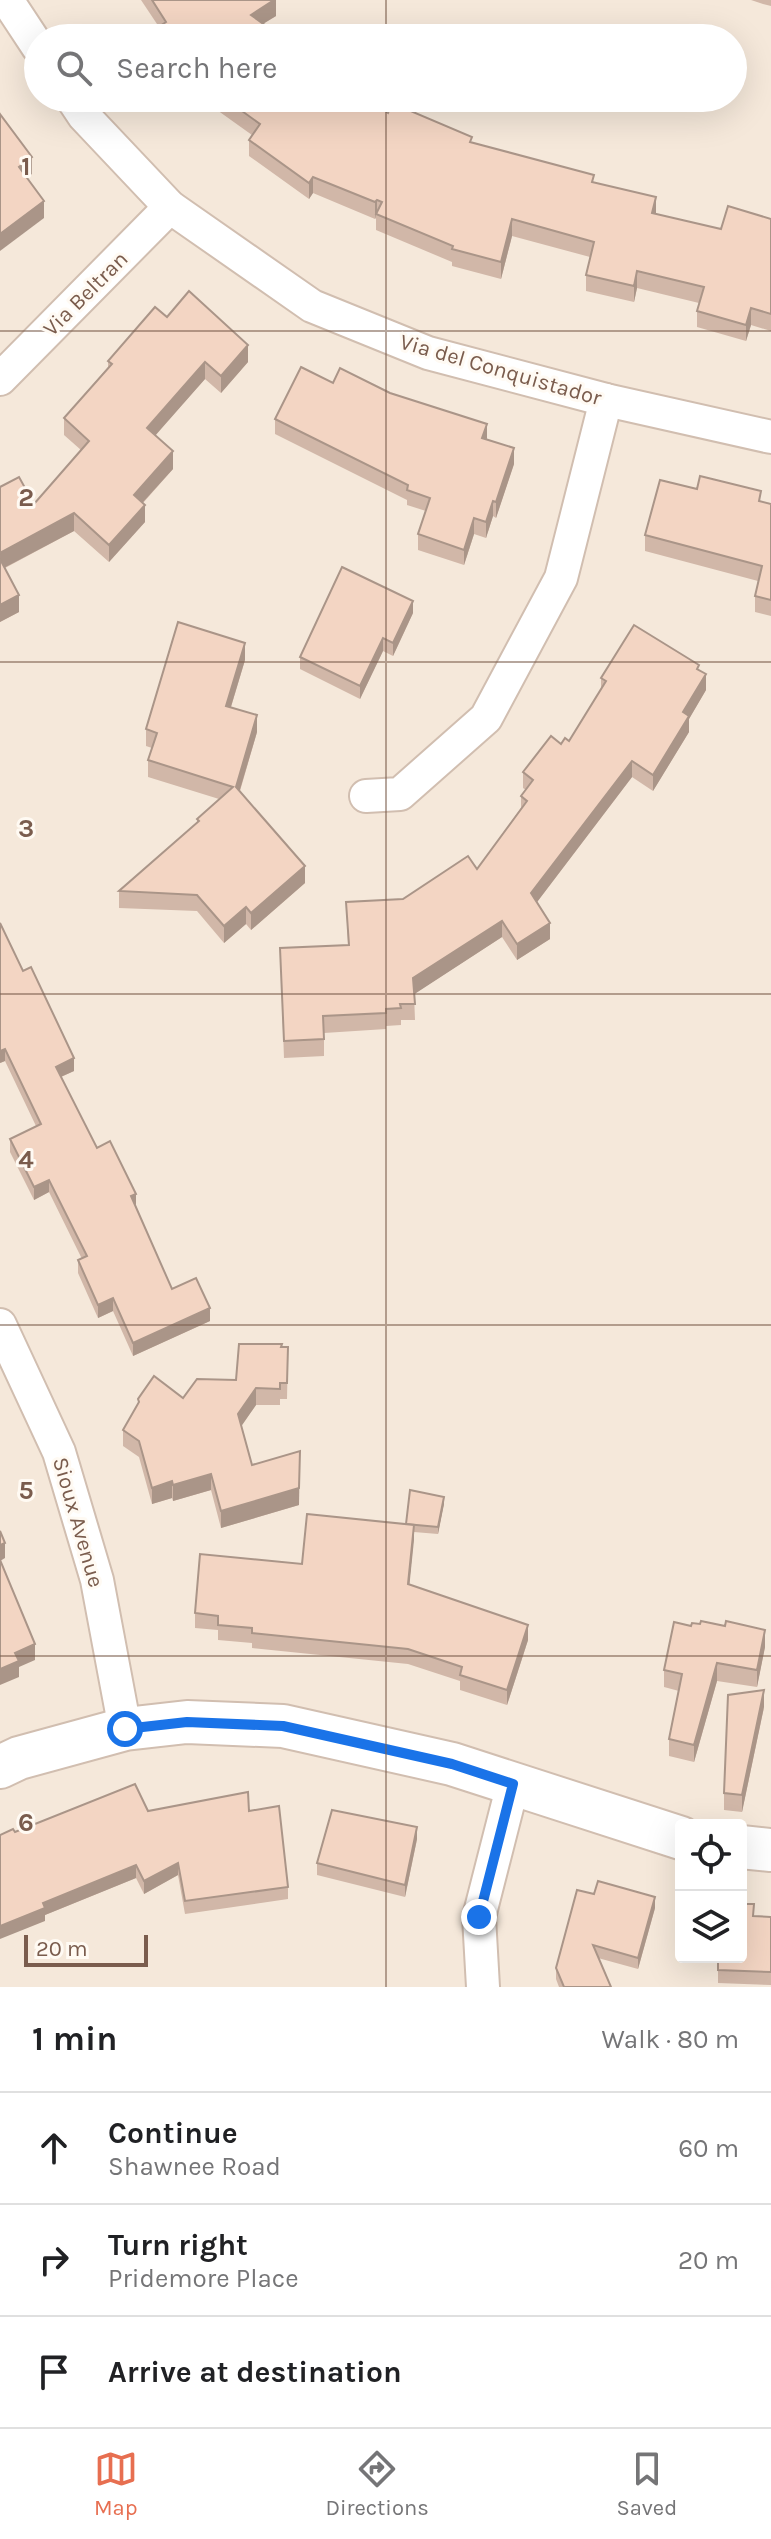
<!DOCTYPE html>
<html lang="en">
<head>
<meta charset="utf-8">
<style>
  body { margin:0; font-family:Karla,sans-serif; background:#f2f2f2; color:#202124 }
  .controls { position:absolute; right:24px; bottom:24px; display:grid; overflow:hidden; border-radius:8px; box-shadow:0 8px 32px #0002 }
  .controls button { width:72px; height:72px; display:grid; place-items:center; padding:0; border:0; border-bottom:2px solid #e0e0e0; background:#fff; color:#202124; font:40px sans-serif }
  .scale { position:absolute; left:24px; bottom:20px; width:124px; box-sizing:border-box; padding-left:8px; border:4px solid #7a5c4d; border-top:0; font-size:22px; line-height:28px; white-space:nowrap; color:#7a5c4d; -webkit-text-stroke:6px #fffaf3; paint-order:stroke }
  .stop { position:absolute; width:24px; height:24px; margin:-18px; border:6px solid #1a73e8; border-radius:50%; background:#fff }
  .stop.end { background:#1a73e8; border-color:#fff; box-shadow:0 2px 8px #0008 }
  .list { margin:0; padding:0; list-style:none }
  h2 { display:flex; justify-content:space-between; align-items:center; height:104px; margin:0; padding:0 32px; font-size:34px }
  h2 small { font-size:26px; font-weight:400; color:#757577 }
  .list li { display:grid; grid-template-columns:52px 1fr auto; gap:24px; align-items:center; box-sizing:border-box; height:112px; padding:0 32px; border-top:2px solid #e0e0e0 }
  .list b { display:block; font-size:30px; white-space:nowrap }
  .list p { margin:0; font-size:26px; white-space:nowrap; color:#757577 }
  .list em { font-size:26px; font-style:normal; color:#757577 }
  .icon { flex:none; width:44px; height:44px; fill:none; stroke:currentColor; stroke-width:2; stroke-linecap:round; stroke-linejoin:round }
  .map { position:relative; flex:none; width:771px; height:1987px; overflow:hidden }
  .search { position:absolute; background:#fff; box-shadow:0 8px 32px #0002; left:24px; right:24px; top:24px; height:88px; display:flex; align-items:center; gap:20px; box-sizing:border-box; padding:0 28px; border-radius:44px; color:#757577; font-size:30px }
  .sheet { height:440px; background:#fff }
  nav { display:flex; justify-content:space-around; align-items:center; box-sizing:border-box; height:112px; border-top:2px solid #e0e0e0; background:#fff; font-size:22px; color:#757577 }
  nav a { display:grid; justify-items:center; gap:4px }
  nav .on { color:#e76f51 }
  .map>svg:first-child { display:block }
</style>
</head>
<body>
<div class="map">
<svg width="771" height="1987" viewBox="0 0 771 1987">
  <rect width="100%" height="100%" fill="#fdf6ec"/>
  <path fill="#f5e8da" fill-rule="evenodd" d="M0 0H771V1987H0ZM38 38H733V98H38ZM681 1825H741V1957H681Z"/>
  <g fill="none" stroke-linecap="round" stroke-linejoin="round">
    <defs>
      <g id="minor">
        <path d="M7 0 38 47"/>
        <path d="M72 98 84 116 170 207 312 306 428 353 606 400 771 437"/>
        <path d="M0 379 170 207"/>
        <path d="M366 796 400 794 486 718 561 578 606 400"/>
        <path d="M0 1325 59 1452 97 1580 125 1729"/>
        <path d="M483 1987 479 1917 513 1784"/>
      </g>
      <g id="tertiary">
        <path d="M0 1767 19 1758 125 1729 187 1722 283 1726 452 1764 681 1838"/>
        <path d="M741 1847 771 1850"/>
      </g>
    </defs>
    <use href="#minor" stroke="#d1beb0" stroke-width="36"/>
    <use href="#tertiary" stroke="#d1beb0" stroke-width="46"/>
    <use href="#minor" stroke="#fff" stroke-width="32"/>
    <use href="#tertiary" stroke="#fff" stroke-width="42"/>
  </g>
  <g fill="#d1b7a8">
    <path d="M141 0H276V16L263 24 283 38H154V30L159 27Z"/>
    <path d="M751 0H771V6L763 4Z"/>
    <path d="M189 98H368L388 113 472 143 594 183 656 214 721 229 771 219V331L751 325 746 341 697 327V311L699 303 637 288 634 302 586 291V275L590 257 512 236 501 279 452 266V262L376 230V218L375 219 313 193 309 199 249 156V140L252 135 203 100 194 106Z"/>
    <path d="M167 317 248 362 221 393 205 379 155 435 173 469 143 503 145 522 109 562 74 531 5 568 19 612 0 622V487L34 504 81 450 64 435V418L108 367V361Z"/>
    <path d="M333 383 390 393 487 440 514 464 496 518 493 516 486 538 474 534 464 565 418 550V534L426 511 407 505V500L275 434V419Z"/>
    <path d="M697 489 771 504V616L755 612V596L758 581 645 551V535Z"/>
    <path d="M413 613 393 656 383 651 360 699 300 669V657Z"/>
    <path d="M245 660 231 707 257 732 240 791 305 883 251 930 246 924 224 943 197 911 119 908V891L197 824V819L219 799 148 777V760L152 748 146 746V729Z"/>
    <path d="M699 670 706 690 689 719V732L653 791 632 777 537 902 550 939 517 960 502 937 414 994 415 1020H401V1025L386 1026V1029L324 1033V1056L284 1058 280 948 348 945 346 902 403 899 477 869 521 808V796L526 790 523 788V772L561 744 569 741 601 689V678Z"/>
    <path d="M23 971 74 1071 61 1077 97 1148 136 1206 172 1289 210 1321 133 1356 113 1311 98 1318 78 1273V1260L82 1259 49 1192 34 1200 10 1152V1139L36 1126 5 1061 0 1063Z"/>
    <path d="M281 1347H288L287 1399H280V1405H256L241 1426 252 1465 299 1505 221 1528 211 1490 173 1501 172 1498 152 1504 139 1457 123 1446V1430L138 1404V1399L183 1398 236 1380Z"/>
    <path d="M444 1504 438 1534 414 1532 409 1585 528 1640 507 1705 460 1690V1681L408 1664 252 1648V1643L218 1640V1630L195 1628V1613L302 1564 406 1524Z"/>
    <path d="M691 1626 765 1647 757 1687 717 1681 694 1762 669 1756V1739L679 1691 664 1687V1670Z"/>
    <path d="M764 1707 742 1812 724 1810V1793Z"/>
    <path d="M148 1811H249L288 1887V1899L185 1914 178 1875 144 1894 136 1878 45 1915V1921L15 1832Z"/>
    <path d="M417 1839 405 1897 317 1875V1863Z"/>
    <path d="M655 1908 638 1969 598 1958 611 1987H559L556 1979V1968Z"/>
    <path d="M754 1916 771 1917V1985L718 1983V1957Z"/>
  </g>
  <g fill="#aa9588">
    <path d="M274 0H276V16L251 31V15Z"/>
    <path d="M194 98H203V100L194 106Z"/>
    <path d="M32 157V174L19 184V167Z"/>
    <path d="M313 177V193L309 199V183Z"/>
    <path d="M656 197V214L652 213Z"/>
    <path d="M377 200V214H376L375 219V202Z"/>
    <path d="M44 201V218L0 251V234Z"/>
    <path d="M512 219V236L501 279V262Z"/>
    <path d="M637 271V288L634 302V286Z"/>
    <path d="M751 308V325L746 341V325Z"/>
    <path d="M248 345V362L221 393V376Z"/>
    <path d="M205 362V379L147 445V428Z"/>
    <path d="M487 424V439L482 438Z"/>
    <path d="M514 448V464L496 518V502Z"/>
    <path d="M173 451V469L134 512V495Z"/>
    <path d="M493 501V516L486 538V522Z"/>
    <path d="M145 505V522L109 562V545Z"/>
    <path d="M74 513V531L0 570V553Z"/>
    <path d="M474 518V534L464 565V550Z"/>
    <path d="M19 595V612L0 622V605Z"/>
    <path d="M413 601V613L393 656V643Z"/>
    <path d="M383 638V651L360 699V686Z"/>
    <path d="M245 643V660L226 723V706Z"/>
    <path d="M706 674V690L689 719V732L653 791V775L683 712Z"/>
    <path d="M257 715V732L236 803V787Z"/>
    <path d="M632 761V777L531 910V893Z"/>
    <path d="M305 866V883L251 930V913Z"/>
    <path d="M246 907V924L224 943V926Z"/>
    <path d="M502 921V937L413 995V978Z"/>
    <path d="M550 923V939L517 960V944Z"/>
    <path d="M5 1049V1061L0 1063V1051Z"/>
    <path d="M74 1058V1071L56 1079V1067Z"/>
    <path d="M49 1180V1192L34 1200V1187Z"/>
    <path d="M136 1194V1206L131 1196Z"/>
    <path d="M113 1298V1311L98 1318V1305Z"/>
    <path d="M210 1308V1321L133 1356V1343Z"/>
    <path d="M256 1388V1405L238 1431V1414Z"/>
    <path d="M300 1451 299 1505 221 1528V1511Z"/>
    <path d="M211 1474V1490L173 1501V1485Z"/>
    <path d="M172 1481V1498L152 1504V1488Z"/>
    <path d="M444 1497V1504L438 1534V1527Z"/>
    <path d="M414 1525V1540L408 1599V1584Z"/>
    <path d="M5 1543V1558L0 1561V1545Z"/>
    <path d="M528 1625V1640L507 1705V1690Z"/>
    <path d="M765 1630V1647L757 1687V1670Z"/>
    <path d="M35 1644V1660L19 1667V1677L0 1685V1669L15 1653Z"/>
    <path d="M717 1663V1681L694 1762V1745Z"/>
    <path d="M764 1690V1707L742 1812V1795Z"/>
    <path d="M417 1827V1839L405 1897V1885Z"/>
    <path d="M178 1863V1875L144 1894V1881Z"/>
    <path d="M136 1865V1878L45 1915V1921L0 1939V1926L43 1903Z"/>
    <path d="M655 1897V1908L638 1969V1958Z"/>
  </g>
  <g fill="#f3d5c3" stroke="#aa9588" stroke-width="2">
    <path d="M152 0H274L251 15 283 38H160L154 30 166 22Z"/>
    <path d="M224 98H368L388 113 392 103 472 137 470 142 594 175 592 182 656 197 652 213 721 229 728 206 771 219V314L751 308 746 325 697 311 704 287 637 271 634 286 586 275 594 242 512 219 501 262 452 249 453 246 376 214 382 202 377 200 375 202 313 177 309 183 249 140 260 124Z"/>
    <path d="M0 114 32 157 19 167 44 201 0 234Z"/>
    <path d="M189 291 248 345 221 376 205 362 147 428 173 451 134 495 145 505 109 545 74 513 0 553V487L19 477 34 504 89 441 64 418 112 364 108 361 155 307 167 317Z"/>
    <path d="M301 367 333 383 340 368 390 393 487 424 482 438 514 448 496 502 493 501 486 522 474 518 464 550 418 534 430 498 407 490 408 485 275 419Z"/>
    <path d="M700 476 761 491 759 501 771 504V600L755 596 762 566 645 535 660 480 697 489Z"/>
    <path d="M0 559 19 595 0 605Z"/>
    <path d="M342 567 413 601 393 643 383 638 360 686 300 657Z"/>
    <path d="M178 622 245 643 226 706 257 715 236 787 305 866 251 913 246 907 224 926 197 895 119 891 199 821 197 819 233 787 148 760 157 733 146 729Z"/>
    <path d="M634 625 699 665 697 669 706 674 683 712 689 716 653 775 632 761 531 893 550 923 517 944 502 921 413 978 415 1004H400L401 1008 386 1009V1013L323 1016 324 1039 284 1041 280 948 349 945 346 902 403 899 468 856 477 869 527 801 521 796 533 780 523 772 551 736 561 744 565 738 569 741 606 681 601 678Z"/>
    <path d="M0 923 23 971 31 967 74 1058 56 1067 97 1148 110 1141 136 1194 131 1196 172 1289 196 1278 210 1308 133 1343 113 1298 98 1305 78 1260 87 1256 49 1180 34 1187 10 1139 41 1124 5 1049 0 1051Z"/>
    <path d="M239 1344H282L281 1347H288L287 1383H280V1389L256 1388 238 1414 252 1465 300 1451 299 1488 221 1511 211 1474 173 1485 172 1481 152 1488 139 1441 123 1430 139 1402 138 1399 154 1376 183 1398 197 1379 236 1380Z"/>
    <path d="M410 1490 444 1497 438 1527 406 1524Z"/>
    <path d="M307 1514 414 1525 408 1584 528 1625 507 1690 460 1675 462 1667 408 1649 252 1633V1628L218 1625V1616L195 1613 200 1554 302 1564Z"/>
    <path d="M0 1531 5 1543 0 1545Z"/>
    <path d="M0 1560 35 1644 15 1653 19 1661 0 1669Z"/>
    <path d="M701 1621 725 1626 726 1621 765 1630 757 1670 717 1663 694 1745 669 1739 682 1674 664 1670 674 1622 691 1626 692 1623 700 1624Z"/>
    <path d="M764 1690 742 1795 724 1793 728 1695Z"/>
    <path d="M135 1784 148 1811 248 1792 249 1811 279 1806 288 1887 185 1901 178 1863 144 1881 136 1865 43 1903 45 1908 0 1926V1835L13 1829 15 1832Z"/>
    <path d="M332 1810 417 1827 405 1885 317 1863Z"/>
    <path d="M598 1881 655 1897 638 1958 593 1945 611 1987H564L556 1968 577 1890 594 1894Z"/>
    <path d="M741 1904H754L753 1916 771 1917V1972L718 1970V1957H741Z"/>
  </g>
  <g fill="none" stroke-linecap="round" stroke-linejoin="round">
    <path stroke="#1a73e8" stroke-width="10" d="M125 1729 187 1722 283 1726 452 1764 513 1784 479 1917"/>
  </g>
  <path fill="none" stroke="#7a5c4d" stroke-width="2" stroke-opacity="0.55" d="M386 0V38M386 98V1987M0 331H771M0 662H771M0 994H771M0 1325H771M0 1656H771"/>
  <g text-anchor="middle" stroke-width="6" stroke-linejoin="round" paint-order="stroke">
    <g font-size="22" fill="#7a5c4d" stroke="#fffaf3">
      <text transform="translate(85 293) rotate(-45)" y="8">Via Beltran</text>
      <text transform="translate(501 369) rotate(16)" y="8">Via del Conquistador</text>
      <text transform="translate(79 1522) rotate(74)" y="8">Sioux Avenue</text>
    </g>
  </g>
  <g font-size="26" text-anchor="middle" font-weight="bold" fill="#7a5c4d" stroke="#fffaf3" stroke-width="6" stroke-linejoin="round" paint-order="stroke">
    <text x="26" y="175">1</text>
    <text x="26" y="506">2</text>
    <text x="26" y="837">3</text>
    <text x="26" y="1168">4</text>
    <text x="26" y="1499">5</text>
    <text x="26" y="1831">6</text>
  </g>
</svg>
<div class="controls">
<button><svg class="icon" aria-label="locate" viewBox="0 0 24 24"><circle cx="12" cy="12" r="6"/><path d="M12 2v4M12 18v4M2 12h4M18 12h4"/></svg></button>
<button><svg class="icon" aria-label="layers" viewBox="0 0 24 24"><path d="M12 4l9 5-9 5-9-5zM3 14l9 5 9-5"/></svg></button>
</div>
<div class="scale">20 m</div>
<div class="stop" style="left:125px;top:1729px"></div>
<div class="stop end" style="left:479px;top:1917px"></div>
<div class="search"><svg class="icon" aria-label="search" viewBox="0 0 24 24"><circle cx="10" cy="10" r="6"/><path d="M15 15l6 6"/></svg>Search here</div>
</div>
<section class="sheet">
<h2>1 min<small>Walk · 80 m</small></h2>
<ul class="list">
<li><svg class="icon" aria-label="ahead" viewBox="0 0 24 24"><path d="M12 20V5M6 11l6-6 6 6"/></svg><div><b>Continue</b><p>Shawnee Road</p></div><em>60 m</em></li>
<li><svg class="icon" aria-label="right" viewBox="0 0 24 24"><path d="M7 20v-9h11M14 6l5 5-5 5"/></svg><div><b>Turn right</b><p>Pridemore Place</p></div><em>20 m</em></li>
<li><svg class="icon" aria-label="arrive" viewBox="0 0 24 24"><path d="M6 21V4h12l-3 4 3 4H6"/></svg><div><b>Arrive at destination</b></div></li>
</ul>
</section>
<nav>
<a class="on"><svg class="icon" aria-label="map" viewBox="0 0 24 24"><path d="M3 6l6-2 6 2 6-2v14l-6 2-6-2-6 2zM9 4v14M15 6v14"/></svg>Map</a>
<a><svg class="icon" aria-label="directions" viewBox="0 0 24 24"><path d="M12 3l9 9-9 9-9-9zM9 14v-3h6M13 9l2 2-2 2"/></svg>Directions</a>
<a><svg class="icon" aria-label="saved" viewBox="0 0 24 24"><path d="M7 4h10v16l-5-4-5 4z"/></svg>Saved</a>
</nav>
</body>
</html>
